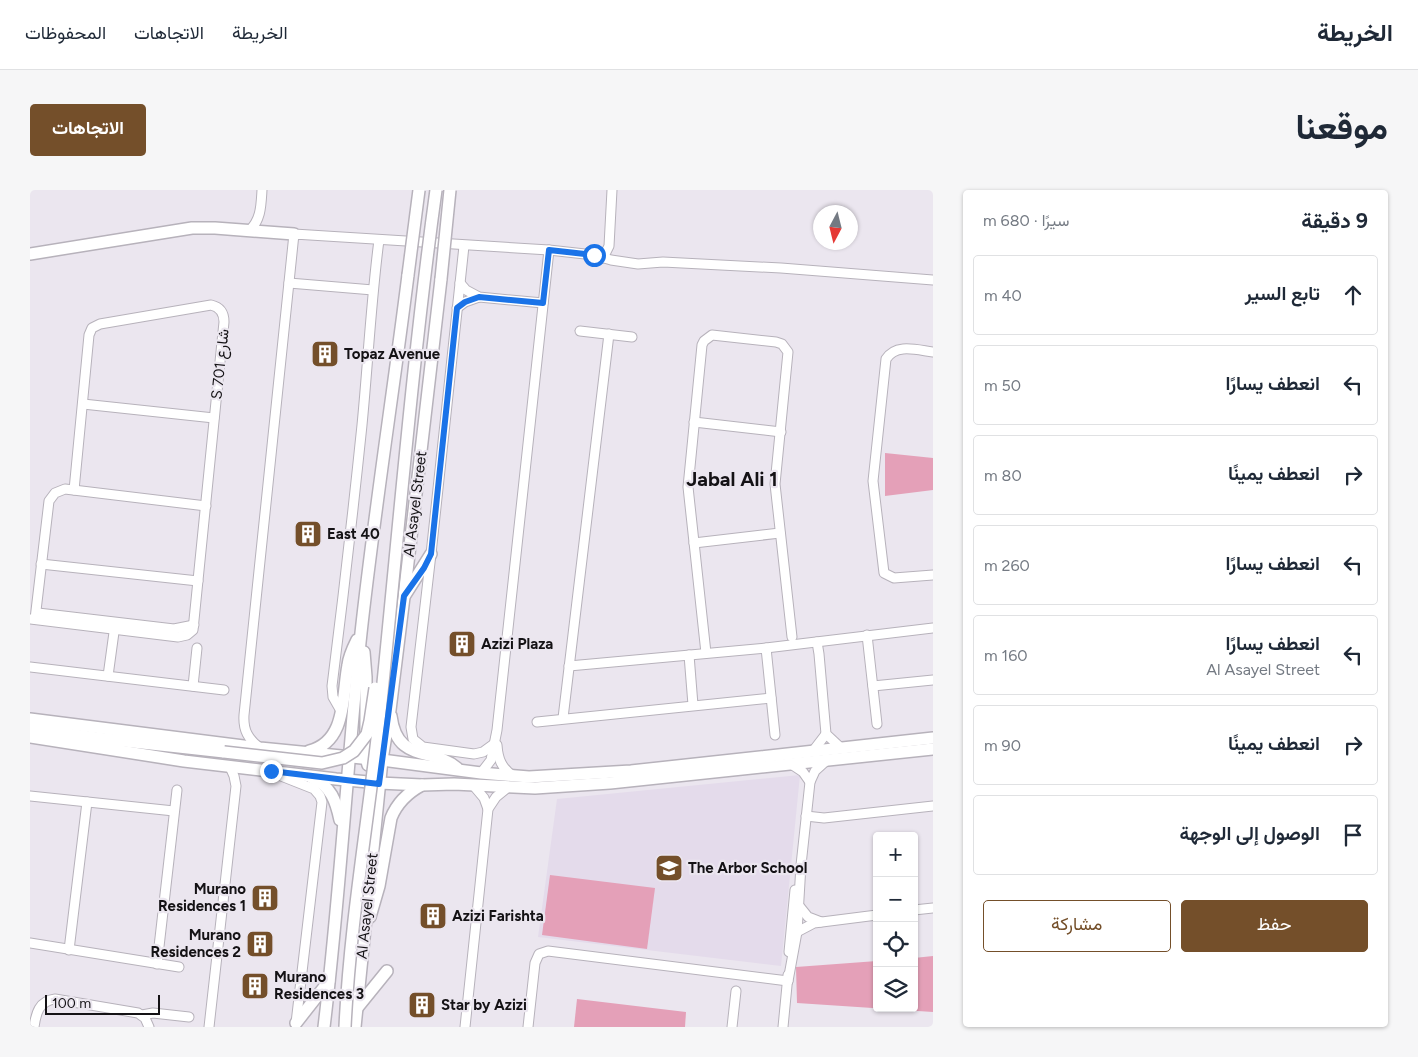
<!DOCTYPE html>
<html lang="ar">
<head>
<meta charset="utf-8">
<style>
  body { margin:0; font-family:Figtree,Vazirmatn,sans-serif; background:#f6f6f7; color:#1f2937; direction:rtl }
  .controls { position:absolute; right:15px; bottom:15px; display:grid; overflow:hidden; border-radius:5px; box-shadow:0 1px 4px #0004 }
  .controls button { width:45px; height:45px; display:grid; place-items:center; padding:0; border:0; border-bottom:1px solid #e0e1e3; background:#fff; color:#1f2937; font:25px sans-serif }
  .compass { position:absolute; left:783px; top:15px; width:45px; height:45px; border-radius:50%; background:#fff; box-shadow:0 1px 4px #0004; rotate:187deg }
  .scale { position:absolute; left:15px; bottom:12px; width:115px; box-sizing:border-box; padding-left:5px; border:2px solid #141215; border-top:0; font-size:14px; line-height:18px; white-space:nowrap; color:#141215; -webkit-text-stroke:4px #ebe6ef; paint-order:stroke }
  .stop { position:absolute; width:15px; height:15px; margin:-11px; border:4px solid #1a73e8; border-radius:50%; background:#fff }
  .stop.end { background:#1a73e8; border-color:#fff; box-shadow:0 1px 5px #0008 }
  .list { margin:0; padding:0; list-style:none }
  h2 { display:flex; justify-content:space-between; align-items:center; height:65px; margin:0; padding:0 20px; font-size:21px }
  h2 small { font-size:16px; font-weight:400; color:#747a83 }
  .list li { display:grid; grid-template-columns:32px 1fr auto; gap:15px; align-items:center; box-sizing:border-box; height:80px; margin:0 10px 10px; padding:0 10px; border:1px solid #e0e1e3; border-radius:5px }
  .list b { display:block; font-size:19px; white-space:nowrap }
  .list p { margin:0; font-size:16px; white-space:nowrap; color:#747a83 }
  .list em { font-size:16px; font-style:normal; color:#747a83 }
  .actions { display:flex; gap:10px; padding:15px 20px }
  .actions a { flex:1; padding:11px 0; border:1px solid #744f2a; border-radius:5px; text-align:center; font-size:18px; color:#744f2a }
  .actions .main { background:#744f2a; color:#fff }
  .icon { flex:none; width:28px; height:28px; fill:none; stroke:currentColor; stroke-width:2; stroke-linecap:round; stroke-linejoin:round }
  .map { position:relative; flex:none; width:903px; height:837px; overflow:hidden; direction:ltr; border-radius:5px }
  header { display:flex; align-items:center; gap:30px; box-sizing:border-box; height:70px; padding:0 25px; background:#fff; border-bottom:1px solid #e0e1e3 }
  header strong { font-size:24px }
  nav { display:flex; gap:28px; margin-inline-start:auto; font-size:18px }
  .intro { display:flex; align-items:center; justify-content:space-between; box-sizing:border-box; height:120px; padding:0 30px }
  h1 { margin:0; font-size:35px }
  .button { padding:12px 22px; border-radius:5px; background:#744f2a; color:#fff; font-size:18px; font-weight:700 }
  main { display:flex; gap:30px; padding:0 30px }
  aside { flex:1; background:#fff; border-radius:5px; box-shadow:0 1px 4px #0004 }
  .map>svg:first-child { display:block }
</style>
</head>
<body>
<header>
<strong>الخريطة</strong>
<nav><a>الخريطة</a><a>الاتجاهات</a><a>المحفوظات</a></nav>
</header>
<div class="intro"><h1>موقعنا</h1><a class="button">الاتجاهات</a></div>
<main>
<aside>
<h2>9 دقيقة<small>سيرًا · 680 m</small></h2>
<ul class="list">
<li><svg class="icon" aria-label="ahead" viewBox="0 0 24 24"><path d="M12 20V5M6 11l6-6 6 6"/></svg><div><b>تابع السير</b></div><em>40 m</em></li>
<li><svg class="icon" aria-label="left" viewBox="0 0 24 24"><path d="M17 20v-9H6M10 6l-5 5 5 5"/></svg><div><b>انعطف يسارًا</b></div><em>50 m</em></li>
<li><svg class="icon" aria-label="right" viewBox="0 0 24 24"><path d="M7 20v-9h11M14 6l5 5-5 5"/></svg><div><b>انعطف يمينًا</b></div><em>80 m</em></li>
<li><svg class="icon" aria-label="left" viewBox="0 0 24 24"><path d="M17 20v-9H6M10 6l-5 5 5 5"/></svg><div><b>انعطف يسارًا</b></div><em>260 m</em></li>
<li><svg class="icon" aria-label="left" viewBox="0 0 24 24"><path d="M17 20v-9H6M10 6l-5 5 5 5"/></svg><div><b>انعطف يسارًا</b><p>Al Asayel Street</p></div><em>160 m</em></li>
<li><svg class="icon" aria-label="right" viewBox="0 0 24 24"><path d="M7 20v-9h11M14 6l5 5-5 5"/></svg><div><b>انعطف يمينًا</b></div><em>90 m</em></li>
<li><svg class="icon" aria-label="arrive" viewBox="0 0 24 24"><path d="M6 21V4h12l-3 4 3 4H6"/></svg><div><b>الوصول إلى الوجهة</b></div></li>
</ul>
<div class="actions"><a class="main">حفظ</a><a>مشاركة</a></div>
</aside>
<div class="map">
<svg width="903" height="837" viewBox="0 0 903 837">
  <rect width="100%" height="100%" fill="#ebe6ef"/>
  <path fill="#e4dbeb" d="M770 585 751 776 508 747 527 609Z"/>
  <g fill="#e4a0b8">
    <path d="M855 263 903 268V300L855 306Z"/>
    <path d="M520 685 625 698 617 759 512 745Z"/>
    <path d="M903 766V822L767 813 766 777 847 771V818H884V768Z"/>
    <path d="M547 809 656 822 655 837H544Z"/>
  </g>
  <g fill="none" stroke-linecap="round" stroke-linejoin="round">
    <defs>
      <g id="street">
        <path d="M219 41C231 30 231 16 232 0"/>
        <path d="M434 56 401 364 381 537 383 549 393 557 444 564 453 562 464 554"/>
        <path d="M573 68 579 56 582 0"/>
        <path d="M259 93 343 100"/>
        <path d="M430 93 436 100 449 107 513 113"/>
        <path d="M427 118 435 112 449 107"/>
        <path d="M550 141 602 147"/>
        <path d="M903 162C887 160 866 153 856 169L843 291 854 383 864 388 903 385"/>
        <path d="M53 214 184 228"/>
        <path d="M664 232 751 242"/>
        <path d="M664 353 750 343"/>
        <path d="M11 374 168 391"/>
        <path d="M8 423 144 439 164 435"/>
        <path d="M0 429 148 447 157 445 163 440 194 132C194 123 190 117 181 115L70 134 62 138 59 145 44 300"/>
        <path d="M5 429 19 311 25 303 35 299 176 316"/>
        <path d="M837 445 847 534"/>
        <path d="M787 452 789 464 796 544 811 558"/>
        <path d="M736 458 745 545"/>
        <path d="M676 463 658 297 672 155 674 151 682 145 746 152 752 154 758 162 745 294 762 447"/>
        <path d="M659 465 663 515"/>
        <path d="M539 476 736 458 903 438"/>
        <path d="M0 477 194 500"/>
        <path d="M78 486 85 435"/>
        <path d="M163 496 167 458"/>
        <path d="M843 496 903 490"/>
        <path d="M311 521 303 507 302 496C313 409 323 322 332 235 338 173 341 111 349 50"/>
        <path d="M533 528 579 144"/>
        <path d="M507 532 741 508"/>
        <path d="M467 555C468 570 472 578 483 586"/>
        <path d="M230 558C218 549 213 540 214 525L264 44 519 60 564 65 581 70 608 74 633 72 751 78 903 90"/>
        <path d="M783 561 796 544"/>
        <path d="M761 574 773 582 780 592"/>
        <path d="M451 583 461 570 467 540 519 60"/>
        <path d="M246 584 284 599 290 606 292 612 266 833"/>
        <path d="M443 595 454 608 458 619"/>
        <path d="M0 606 144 621"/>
        <path d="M776 626 794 628 903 616"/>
        <path d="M770 717 778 727 791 732"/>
        <path d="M884 720 903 718"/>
        <path d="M767 742 784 733 847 725"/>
        <path d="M0 753 149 777"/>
        <path d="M39 760 57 612"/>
        <path d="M759 762 765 700"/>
        <path d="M127 774 147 600"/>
        <path d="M758 791 767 742 771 675 780 592 785 581 796 571"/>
        <path d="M112 825 123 823 159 827"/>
        <path d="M4 837C6 823 9 811 25 809L108 823 115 828 119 837"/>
        <path d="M179 837 206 596 204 586 200 577"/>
        <path d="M435 837 458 619 466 607 477 598"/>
        <path d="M498 837 505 773 509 764 518 761 758 791"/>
        <path d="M702 837 706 801"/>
        <path d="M753 837 758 785"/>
      </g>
      <g id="secondary">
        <path d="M0 64 162 38H185L264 44"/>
        <path d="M375 405 401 364"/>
        <path d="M334 462 336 487V568L338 575"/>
        <path d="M361 526C367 574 402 556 427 578"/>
        <path d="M0 529 230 558 352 570 451 583 499 587 601 581 903 548"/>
        <path d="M0 539 67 548 194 562"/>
        <path d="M0 547 154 571 306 589 349 593 392 595 424 594 505 598 580 593 903 559"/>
        <path d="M279 561C317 552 312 506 318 475 319 466 323 458 327 450"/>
        <path d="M282 588C301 596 306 611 310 630"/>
        <path d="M340 727 349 696 361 628C367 613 377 603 392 595"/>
        <path d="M327 818 357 781"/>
        <path d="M266 833 299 791"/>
        <path d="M294 837C310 706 317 574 331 443 344 324 363 204 378 85"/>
        <path d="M325 837 352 570 360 520 374 407 411 89"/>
      </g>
    </defs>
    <use href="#street" stroke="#b7b2bb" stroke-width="11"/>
    <use href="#secondary" stroke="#b7b2bb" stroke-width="14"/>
    <use href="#street" stroke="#fff" stroke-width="9"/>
    <use href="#secondary" stroke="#fff" stroke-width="11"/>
    <defs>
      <g id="secondary-bridge">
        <path d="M378 85 389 0"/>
        <path d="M411 89 420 0"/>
        <path d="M194 562 292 573 313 568 324 561 337 544 340 531 345 498"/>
        <path d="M315 837C320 731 339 627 350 522 368 348 382 173 406 0"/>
      </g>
    </defs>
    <use href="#secondary-bridge" stroke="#b7b2bb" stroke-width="14" stroke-linecap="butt"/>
    <use href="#secondary-bridge" stroke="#fff" stroke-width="11"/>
  </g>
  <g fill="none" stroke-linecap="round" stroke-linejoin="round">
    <path stroke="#1a73e8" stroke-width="6" d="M241 581 349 594 374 406 394 378 401 364 427 118 435 112 449 107 513 113 519 60 564 65"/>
  </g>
  <defs>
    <symbol id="building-square" viewBox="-11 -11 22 22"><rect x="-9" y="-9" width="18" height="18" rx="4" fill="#744f2a" stroke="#ebe6ef"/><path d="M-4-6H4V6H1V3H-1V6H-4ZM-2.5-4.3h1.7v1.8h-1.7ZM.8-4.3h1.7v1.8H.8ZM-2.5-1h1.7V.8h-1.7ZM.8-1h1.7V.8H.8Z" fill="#fff"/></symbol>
    <symbol id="school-square" viewBox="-11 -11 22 22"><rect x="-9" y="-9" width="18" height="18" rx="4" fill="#744f2a" stroke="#ebe6ef"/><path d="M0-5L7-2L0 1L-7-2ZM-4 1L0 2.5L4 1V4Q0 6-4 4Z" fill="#fff"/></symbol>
  </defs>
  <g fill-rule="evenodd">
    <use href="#building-square" x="279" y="148" width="32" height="32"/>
    <use href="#building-square" x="262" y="328" width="32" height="32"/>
    <use href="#building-square" x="416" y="438" width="32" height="32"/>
    <use href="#school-square" x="623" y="662" width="32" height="32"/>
    <use href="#building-square" x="219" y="692" width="32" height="32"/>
    <use href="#building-square" x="387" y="710" width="32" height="32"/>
    <use href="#building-square" x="214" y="738" width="32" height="32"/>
    <use href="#building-square" x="209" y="780" width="32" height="32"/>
    <use href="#building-square" x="376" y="799" width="32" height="32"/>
  </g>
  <g text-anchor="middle" stroke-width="4.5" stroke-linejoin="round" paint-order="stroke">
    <g font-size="15" font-weight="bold" fill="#141215" stroke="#ebe6ef" text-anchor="start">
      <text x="314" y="169">Topaz Avenue</text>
      <text x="297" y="349">East 40</text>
      <text x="451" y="459">Azizi Plaza</text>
      <text x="658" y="683">The Arbor School</text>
      <text x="216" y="704" text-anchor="end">Murano<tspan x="216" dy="17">Residences 1</tspan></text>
      <text x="422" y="731">Azizi Farishta</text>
      <text x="211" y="750" text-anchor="end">Murano<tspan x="211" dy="17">Residences 2</tspan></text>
      <text x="244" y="792">Murano<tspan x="244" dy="17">Residences 3</tspan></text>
      <text x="411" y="820">Star by Azizi</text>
    </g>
    <g font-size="15" fill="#141215" stroke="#ebe6ef">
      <text transform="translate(190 174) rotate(-84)" y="5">S 701 شارع</text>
      <text transform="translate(385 314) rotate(-83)" y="5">Al Asayel Street</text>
      <text transform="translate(337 716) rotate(-84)" y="5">Al Asayel Street</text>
    </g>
    <g font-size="20" font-weight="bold" fill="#141215" stroke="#ebe6ef">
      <text x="702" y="296">Jabal Ali 1</text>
    </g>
  </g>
</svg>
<div class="controls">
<button>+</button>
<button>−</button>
<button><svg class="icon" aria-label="locate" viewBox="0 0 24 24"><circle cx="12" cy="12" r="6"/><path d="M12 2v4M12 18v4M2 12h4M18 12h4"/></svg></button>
<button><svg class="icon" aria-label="layers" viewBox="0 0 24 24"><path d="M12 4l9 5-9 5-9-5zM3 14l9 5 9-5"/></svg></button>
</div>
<svg class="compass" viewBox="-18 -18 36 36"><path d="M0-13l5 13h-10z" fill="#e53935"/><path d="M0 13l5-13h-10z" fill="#747a83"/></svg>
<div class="scale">100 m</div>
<div class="stop" style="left:564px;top:65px"></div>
<div class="stop end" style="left:241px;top:581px"></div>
</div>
</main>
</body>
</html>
